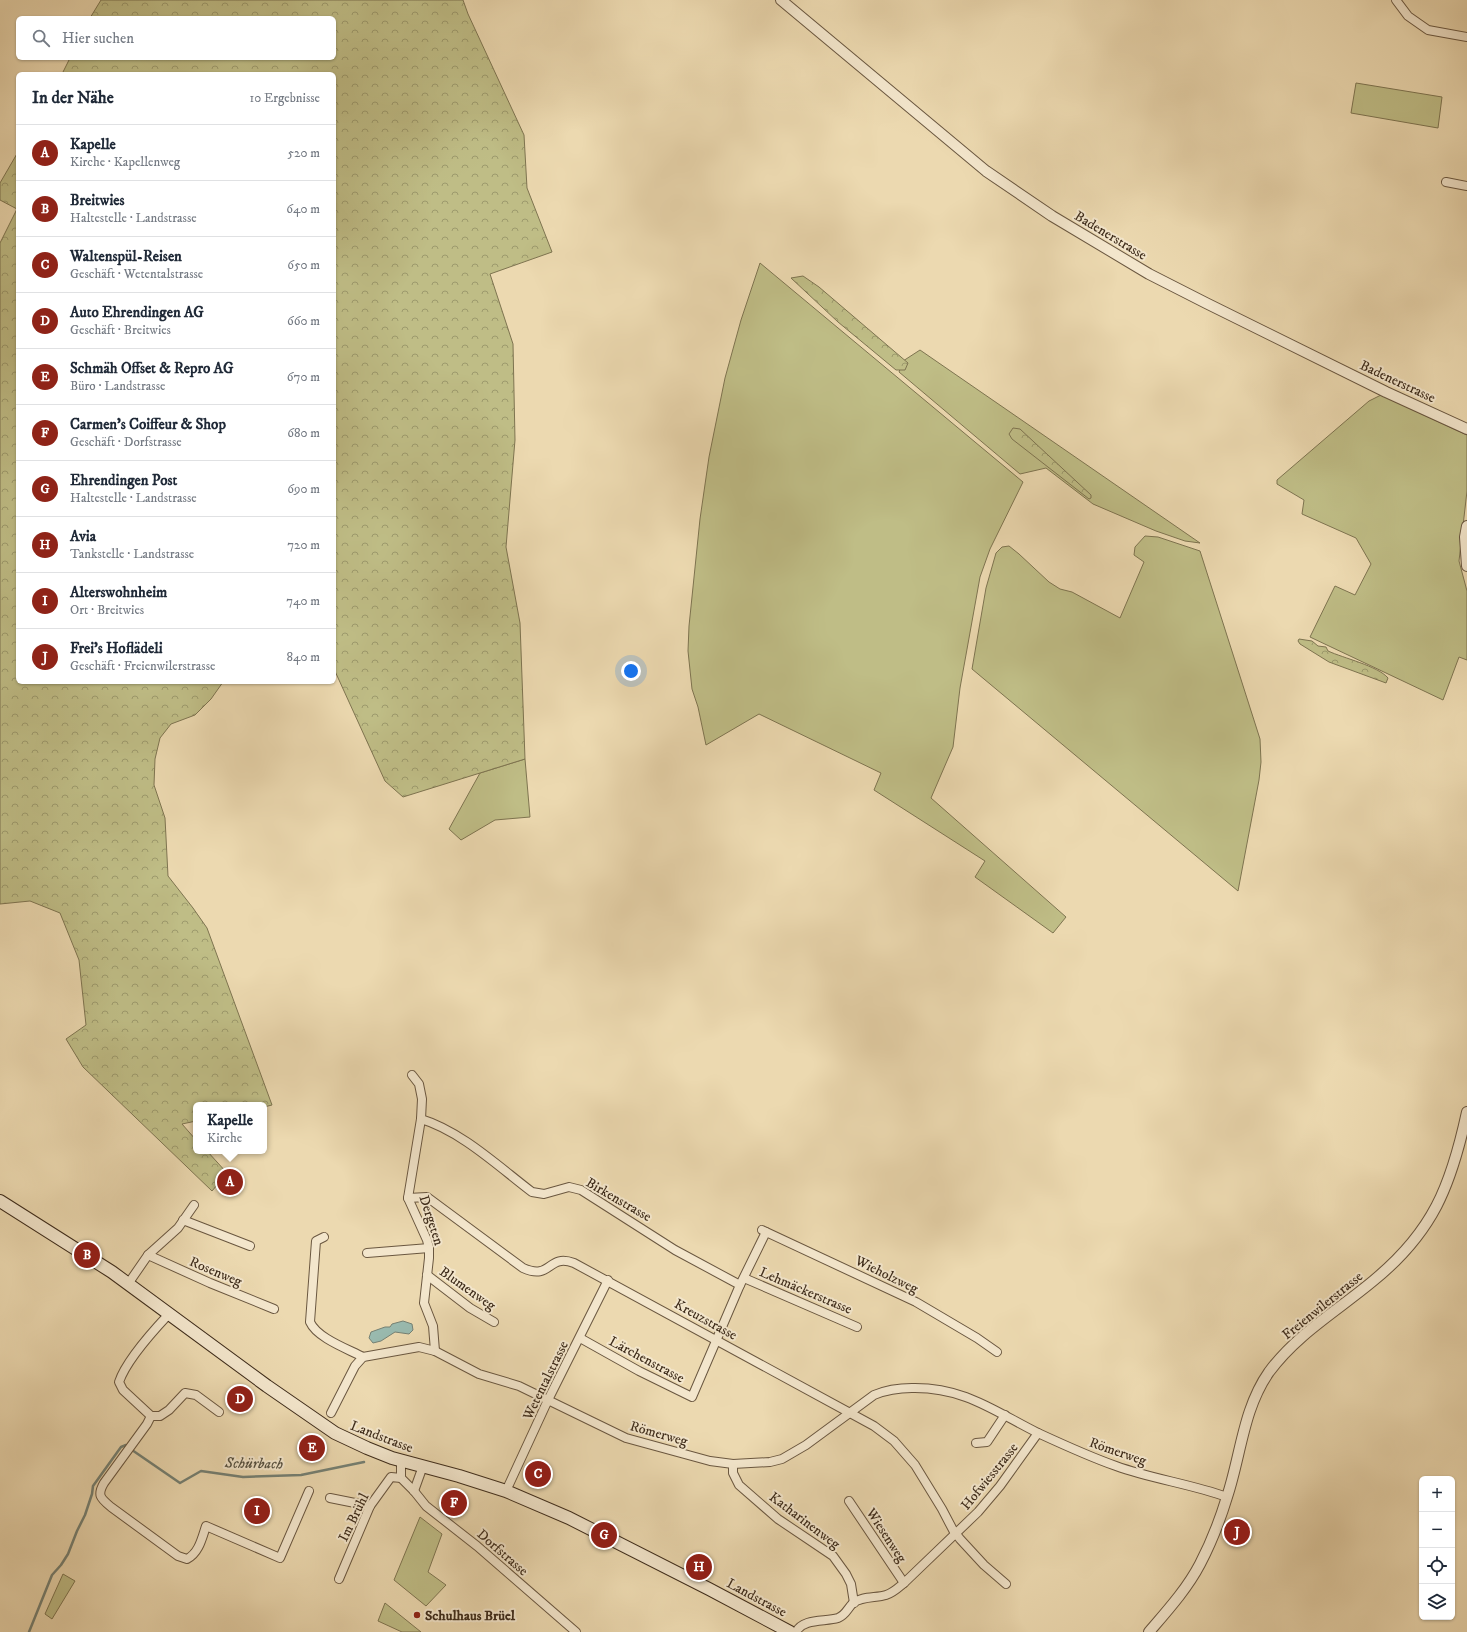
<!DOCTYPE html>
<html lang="de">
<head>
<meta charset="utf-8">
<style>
  body { margin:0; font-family:"IM FELL DW Pica",serif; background:#f2f2f3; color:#1f2937 }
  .controls { position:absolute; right:12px; bottom:12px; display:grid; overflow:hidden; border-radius:6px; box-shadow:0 1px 3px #0004 }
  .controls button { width:36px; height:36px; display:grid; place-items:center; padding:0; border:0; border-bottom:1px solid #e0e1e3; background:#fff; color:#1f2937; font:20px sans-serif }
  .you { position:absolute; left:631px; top:671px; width:14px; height:14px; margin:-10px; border:3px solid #fff; border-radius:50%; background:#1a73e8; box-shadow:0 0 0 6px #1a73e833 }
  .badge { display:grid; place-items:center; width:26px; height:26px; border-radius:50%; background:#8f2418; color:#fff; font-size:13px; font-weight:700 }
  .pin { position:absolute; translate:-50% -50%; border:2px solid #fff; box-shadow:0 1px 4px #0006 }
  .popup { position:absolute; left:193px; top:1102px; width:74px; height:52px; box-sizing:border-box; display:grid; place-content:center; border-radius:6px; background:#fff; filter:drop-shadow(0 1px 3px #0005); font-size:13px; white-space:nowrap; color:#747a83 }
  .popup b { font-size:15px; color:#1f2937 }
  .popup::after { content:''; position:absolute; left:50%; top:100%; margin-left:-8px; border:8px solid transparent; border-top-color:#fff }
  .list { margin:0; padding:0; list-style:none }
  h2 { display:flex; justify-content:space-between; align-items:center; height:52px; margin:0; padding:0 16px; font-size:17px }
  h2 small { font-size:13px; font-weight:400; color:#747a83 }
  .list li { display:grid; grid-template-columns:26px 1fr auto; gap:12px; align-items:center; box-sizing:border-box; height:56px; padding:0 16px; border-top:1px solid #e0e1e3 }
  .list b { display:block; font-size:15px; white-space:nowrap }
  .list p { margin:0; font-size:13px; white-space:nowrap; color:#747a83 }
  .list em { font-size:13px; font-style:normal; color:#747a83 }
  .icon { flex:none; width:22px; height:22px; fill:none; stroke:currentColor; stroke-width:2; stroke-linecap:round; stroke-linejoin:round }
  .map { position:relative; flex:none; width:1467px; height:1632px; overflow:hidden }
  .search { position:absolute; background:#fff; box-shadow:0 1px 3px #0004; left:16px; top:16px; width:320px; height:44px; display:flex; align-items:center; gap:10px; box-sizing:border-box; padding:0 14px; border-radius:6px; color:#747a83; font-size:15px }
  .panel { position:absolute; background:#fff; box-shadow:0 1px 3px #0004; left:16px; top:72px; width:320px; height:612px; border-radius:6px }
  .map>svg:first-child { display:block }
</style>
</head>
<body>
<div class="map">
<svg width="1467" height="1632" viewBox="0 0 1467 1632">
  <defs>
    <pattern id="forest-crowns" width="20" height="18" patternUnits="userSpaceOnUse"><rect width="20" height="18" fill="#bfbd86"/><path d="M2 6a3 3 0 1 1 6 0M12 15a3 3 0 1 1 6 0" fill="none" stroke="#9d9a6d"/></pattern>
  </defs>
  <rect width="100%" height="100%" fill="#ecd9b0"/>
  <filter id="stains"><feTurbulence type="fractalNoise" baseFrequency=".005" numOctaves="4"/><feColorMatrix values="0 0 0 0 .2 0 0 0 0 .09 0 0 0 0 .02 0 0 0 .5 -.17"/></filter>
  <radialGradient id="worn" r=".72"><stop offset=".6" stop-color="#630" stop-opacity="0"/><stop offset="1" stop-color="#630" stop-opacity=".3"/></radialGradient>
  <g fill="#bfbd86" stroke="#7e7450">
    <path d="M1356 83 1442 97 1438 128 1351 113Z"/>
    <path d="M760 263 1023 482 990 549 980 577 960 688 953 747 931 798 1066 917 1053 933 975 877 985 861 874 790 881 773 759 714 706 745 698 707 692 689 688 651 689 626 700 519 709 457 725 378 741 320Z"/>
    <path d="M920 350 1200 543 1185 541 1156 531 1093 504 1046 468 1020 474 899 372 903 361Z"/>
    <path d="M1381 395 1467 435V491L1459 561 1467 591V660L1459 657 1443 700 1310 637 1335 586 1355 595 1371 564 1356 538 1302 514 1304 500 1277 484V480L1369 401Z"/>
    <path d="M1145 536 1158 537 1200 551 1260 739 1261 762 1259 780 1238 891 972 669 986 588 996 553 1002 547 1009 546 1019 554 1049 582 1060 589 1072 592 1120 618 1144 562 1134 555 1135 547Z"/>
    <path d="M525 759 530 817 495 820 461 840 449 829 480 773Z"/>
    <path d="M420 1517 442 1534 428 1572 446 1585 426 1606 394 1580Z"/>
    <path d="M63 1574 75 1581 52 1619 45 1614Z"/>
    <path d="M385 1603 421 1632H402L378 1621Z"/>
  </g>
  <g fill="url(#forest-crowns)" stroke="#7e7450">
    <path d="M101 0H463L468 14 524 135 527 188 552 252 490 274 513 344 515 440 506 547 520 623 525 759 403 797 385 781 334 669V74H62L70 58H334V18H90Z"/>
    <path d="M18 152V682H223L211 699 195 715 171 724 160 738 155 759 154 785 165 818 168 876 193 908 207 928 272 1105 264 1107V1105H196V1121L182 1124 196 1140V1151H207L227 1173 212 1191 83 1067 66 1039 86 1025 79 960 60 913 30 901 0 904V243L17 209 0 200V183Z"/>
    <path d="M803 276 819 287 908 363 905 370H896L838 322 791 278Z"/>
    <path d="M1013 428 1020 429 1091 495V498L1089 499 1012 439 1009 434Z"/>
    <path d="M1299 639 1312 641 1318 646 1326 647 1328 651C1343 658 1378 666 1388 678L1386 683 1329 662 1300 644 1298 641Z"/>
  </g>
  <path fill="#99baaf" stroke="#758174" d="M403 1321 412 1324 413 1330 409 1334 395 1332 381 1341 373 1343 369 1338 371 1332 385 1327H390L392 1324Z"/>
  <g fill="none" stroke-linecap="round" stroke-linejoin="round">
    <g stroke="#758174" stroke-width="2.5">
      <path d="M132 1450 180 1483 201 1471 243 1477 301 1475 364 1462"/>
      <path d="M29 1632 52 1575 61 1565 68 1554 77 1531 85 1515 92 1494 93 1486 121 1447 126 1445"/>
    </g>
    <defs>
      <g id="minor">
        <path d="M1396 0 1408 16 1428 30 1467 37"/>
        <path d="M1446 182 1467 186"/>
        <path d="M412 1075 419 1084 422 1099 421 1119 408 1198 427 1240 429 1248V1258L424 1303 433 1326 435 1351"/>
        <path d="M421 1119C461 1131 499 1167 532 1192L544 1194 569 1187 581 1190 675 1250 740 1285"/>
        <path d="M408 1198 427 1197 523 1268C552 1281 547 1253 574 1263L874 1426 894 1441 915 1465 942 1509 953 1530 960 1539 984 1565 1006 1584"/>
        <path d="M183 1220 250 1246"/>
        <path d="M762 1230 916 1302 977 1338 997 1352"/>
        <path d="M324 1237 316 1241 310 1322C317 1338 348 1349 363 1357"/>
        <path d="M367 1253 429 1248"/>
        <path d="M148 1255 210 1283 274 1309"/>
        <path d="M427 1275 470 1308 494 1322"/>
        <path d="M744 1278 857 1327"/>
        <path d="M128 1284 148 1255 178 1228 194 1205"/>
        <path d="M168 1315C153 1331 126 1361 119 1382L123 1390 151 1416H160L169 1410 185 1393 196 1395 219 1412"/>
        <path d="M580 1338 639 1371 692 1397 740 1285 766 1232"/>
        <path d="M331 1413 355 1366 363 1357 419 1347 435 1351 479 1374 519 1386 626 1438 710 1461 733 1464 770 1462 782 1459 806 1445 874 1395C886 1390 898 1388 912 1388 964 1387 994 1411 1038 1433 1064 1445 1090 1457 1116 1466 1152 1479 1191 1484 1227 1497"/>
        <path d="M151 1416 147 1424 104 1483C97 1495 100 1498 111 1507L178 1556 187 1559C199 1553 202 1538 206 1526L280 1558 309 1491"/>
        <path d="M976 1443 987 1442 1005 1415"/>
        <path d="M401 1461V1478L414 1491 426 1506 477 1546 576 1632"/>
        <path d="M733 1464V1473L739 1485 778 1519 833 1556 846 1574 851 1584 854 1603"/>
        <path d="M414 1491 423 1466"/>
        <path d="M506 1491 548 1400 608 1280"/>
        <path d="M330 1498 370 1506"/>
        <path d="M849 1501 904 1583"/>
        <path d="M339 1579 370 1506 391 1477 401 1478"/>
        <path d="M796 1632C803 1618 825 1622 838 1618 846 1615 847 1609 853 1603 862 1596 876 1598 886 1595 893 1593 898 1588 904 1583L978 1512 1000 1486 1038 1433"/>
      </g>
      <g id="tertiary">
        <path d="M781 0 986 171 1052 216 1149 274 1206 303 1386 392 1467 429"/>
        <path d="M1467 526 1465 537 1467 566"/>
        <path d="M1149 1632C1167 1611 1187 1589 1200 1564 1211 1543 1220 1520 1227 1497 1241 1455 1243 1409 1269 1372 1297 1334 1337 1311 1373 1281 1433 1232 1451 1186 1467 1112"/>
      </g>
      <path id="secondary" d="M0 1201 112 1272 267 1386 335 1433 367 1448 392 1458 459 1476 506 1491 569 1518 709 1589 790 1632"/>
    </defs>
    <use href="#minor" stroke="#6a5740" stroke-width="10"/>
    <use href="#tertiary" stroke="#6a5740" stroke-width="12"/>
    <use href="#secondary" stroke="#3e2c1b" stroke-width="14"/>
    <use href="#minor" stroke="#f3e6cc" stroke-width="8"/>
    <use href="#tertiary" stroke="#f3e6cc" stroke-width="10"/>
    <use href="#secondary" stroke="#f3e6cc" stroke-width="12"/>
  </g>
  <circle fill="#8f2418" stroke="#f3e6cc" stroke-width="1.5" cx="417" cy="1615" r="4"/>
  <g text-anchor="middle" stroke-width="4" stroke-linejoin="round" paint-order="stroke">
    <g font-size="14" fill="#3e2c1b" stroke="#f3e6cc">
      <text transform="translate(1111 235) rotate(31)" y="5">Badenerstrasse</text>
      <text transform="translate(1398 381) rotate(25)" y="5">Badenerstrasse</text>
      <text transform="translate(619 1199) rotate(30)" y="5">Birkenstrasse</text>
      <text transform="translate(432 1220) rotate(72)" y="5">Dergeten</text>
      <text transform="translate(216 1271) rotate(23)" y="5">Rosenweg</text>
      <text transform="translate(887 1274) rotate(26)" y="5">Wieholzweg</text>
      <text transform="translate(468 1288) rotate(35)" y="5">Blumenweg</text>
      <text transform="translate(806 1290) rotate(23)" y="5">Lehmäckerstrasse</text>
      <text transform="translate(1322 1305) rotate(-39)" y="5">Freienwilerstrasse</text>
      <text transform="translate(706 1319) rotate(29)" y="5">Kreuzstrasse</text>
      <text transform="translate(647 1359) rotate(28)" y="5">Lärchenstrasse</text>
      <text transform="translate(545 1380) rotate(-64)" y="5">Wetentalstrasse</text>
      <text transform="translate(659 1433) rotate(16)" y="5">Römerweg</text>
      <text transform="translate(382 1436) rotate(21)" y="5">Landstrasse</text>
      <text transform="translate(1118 1451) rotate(19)" y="5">Römerweg</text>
      <text transform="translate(989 1476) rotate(-51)" y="5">Hofwiesstrasse</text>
      <text transform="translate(353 1517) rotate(-64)" y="5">Im Brühl</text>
      <text transform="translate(805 1520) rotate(37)" y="5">Katharinenweg</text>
      <text transform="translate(887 1535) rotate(57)" y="5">Wiesenweg</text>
      <text transform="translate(503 1552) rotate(41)" y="5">Dorfstrasse</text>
      <text transform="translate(757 1597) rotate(28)" y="5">Landstrasse</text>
    </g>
    <g font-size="14" font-weight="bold" fill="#3e2c1b" stroke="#f3e6cc" text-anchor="start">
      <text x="425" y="1620">Schulhaus Brüel</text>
    </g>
    <g font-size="15" font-style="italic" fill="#555040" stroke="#f3e6cc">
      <text transform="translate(254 1463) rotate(1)" y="5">Schürbach</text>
    </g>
  </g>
  <rect width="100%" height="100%" filter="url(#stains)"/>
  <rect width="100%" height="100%" fill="url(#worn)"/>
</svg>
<div class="controls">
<button>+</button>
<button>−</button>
<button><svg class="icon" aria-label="locate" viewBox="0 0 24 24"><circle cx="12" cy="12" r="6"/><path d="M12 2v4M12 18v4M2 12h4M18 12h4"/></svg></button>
<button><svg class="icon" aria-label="layers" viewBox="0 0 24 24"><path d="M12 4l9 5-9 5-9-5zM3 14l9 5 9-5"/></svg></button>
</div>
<div class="you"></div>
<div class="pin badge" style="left:230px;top:1182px">A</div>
<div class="popup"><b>Kapelle</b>Kirche</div>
<div class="pin badge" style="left:87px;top:1255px">B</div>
<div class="pin badge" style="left:538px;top:1474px">C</div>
<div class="pin badge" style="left:240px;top:1399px">D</div>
<div class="pin badge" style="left:312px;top:1448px">E</div>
<div class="pin badge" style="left:454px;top:1503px">F</div>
<div class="pin badge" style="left:604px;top:1535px">G</div>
<div class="pin badge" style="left:699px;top:1567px">H</div>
<div class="pin badge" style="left:257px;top:1511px">I</div>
<div class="pin badge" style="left:1237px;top:1532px">J</div>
<div class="search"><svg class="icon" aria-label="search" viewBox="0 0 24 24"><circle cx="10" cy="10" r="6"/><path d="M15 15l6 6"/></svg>Hier suchen</div>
<section class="panel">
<h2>In der Nähe<small>10 Ergebnisse</small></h2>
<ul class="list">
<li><span class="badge">A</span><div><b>Kapelle</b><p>Kirche · Kapellenweg</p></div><em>520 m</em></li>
<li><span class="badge">B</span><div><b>Breitwies</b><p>Haltestelle · Landstrasse</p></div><em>640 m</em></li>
<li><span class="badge">C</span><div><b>Waltenspül-Reisen</b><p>Geschäft · Wetentalstrasse</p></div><em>650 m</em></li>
<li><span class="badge">D</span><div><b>Auto Ehrendingen AG</b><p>Geschäft · Breitwies</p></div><em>660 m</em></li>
<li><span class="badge">E</span><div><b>Schmäh Offset &amp; Repro AG</b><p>Büro · Landstrasse</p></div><em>670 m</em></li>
<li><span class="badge">F</span><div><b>Carmen's Coiffeur &amp; Shop</b><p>Geschäft · Dorfstrasse</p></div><em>680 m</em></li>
<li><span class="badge">G</span><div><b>Ehrendingen Post</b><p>Haltestelle · Landstrasse</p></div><em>690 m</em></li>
<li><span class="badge">H</span><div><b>Avia</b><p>Tankstelle · Landstrasse</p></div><em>720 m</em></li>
<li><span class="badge">I</span><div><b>Alterswohnheim</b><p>Ort · Breitwies</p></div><em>740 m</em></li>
<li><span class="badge">J</span><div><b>Frei's Hoflädeli</b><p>Geschäft · Freienwilerstrasse</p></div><em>840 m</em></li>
</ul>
</section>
</div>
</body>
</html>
